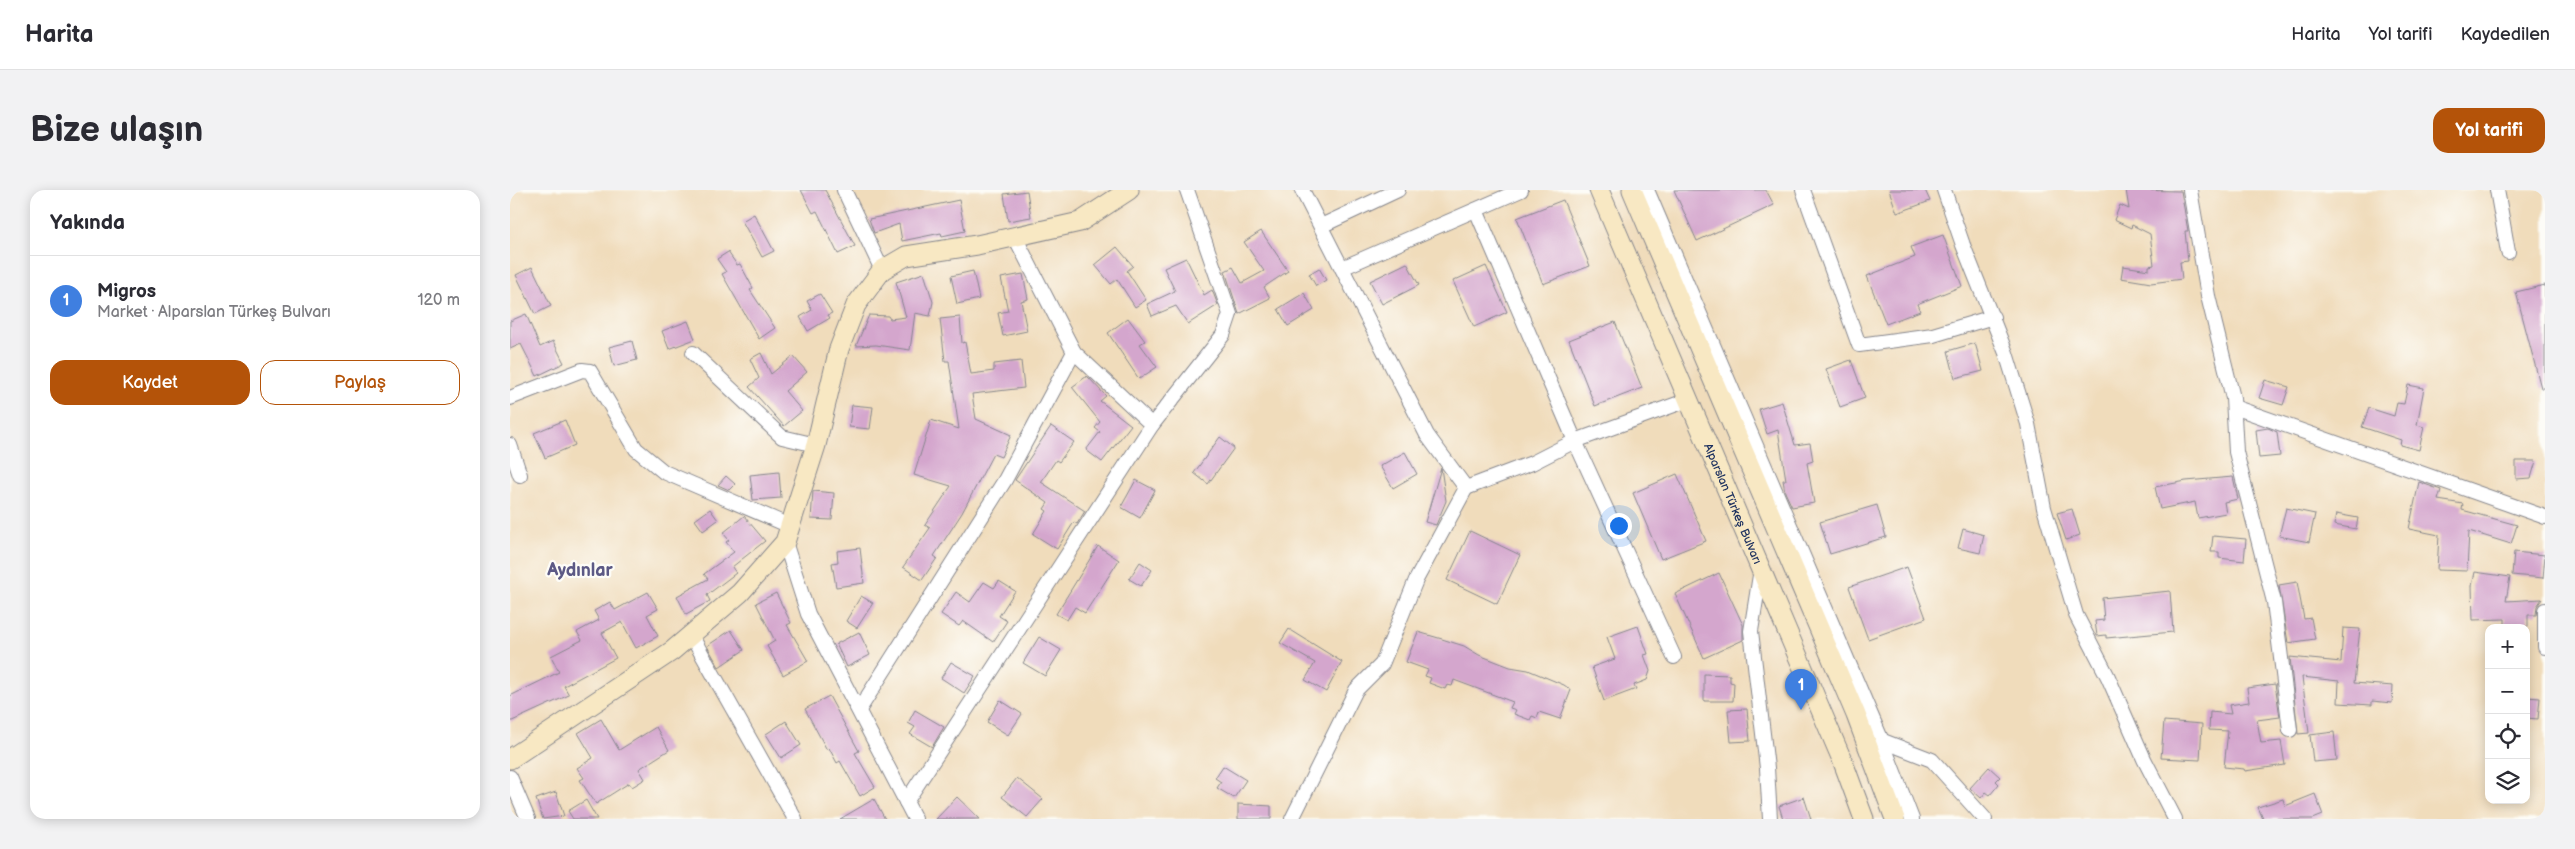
<!DOCTYPE html>
<html lang="tr">
<head>
<meta charset="utf-8">
<style>
  body { margin:0; font-family:"Balsamiq Sans",sans-serif; background:#f2f2f3; color:#2b2b33 }
  .controls { position:absolute; right:15px; bottom:15px; display:grid; overflow:hidden; border-radius:10px; box-shadow:0 2px 12px #0003 }
  .controls button { width:45px; height:45px; display:grid; place-items:center; padding:0; border:0; border-bottom:1px solid #e1e1e2; background:#fff; color:#2b2b33; font:25px sans-serif }
  .you { position:absolute; left:1108px; top:335px; width:18px; height:18px; margin:-12px; border:4px solid #fff; border-radius:50%; background:#1a73e8; box-shadow:0 0 0 8px #1a73e833 }
  .badge { display:grid; place-items:center; width:32px; height:32px; border-radius:50%; background:#b45309; color:#fff; font-size:16px; font-weight:700 }
  .pin { position:absolute; translate:-50% -41px; filter:drop-shadow(0 1px 2px #0008) }
  .pin::after { content:''; position:absolute; top:26px; width:18px; height:15px; background:inherit; clip-path:polygon(0 0,100% 0,50% 100%) }
  .list { margin:0; padding:0; list-style:none }
  h2 { display:flex; justify-content:space-between; align-items:center; height:65px; margin:0; padding:0 20px; font-size:21px }
  h2 small { font-size:16px; font-weight:400; color:#7c7c81 }
  .list li { display:grid; grid-template-columns:32px 1fr auto; gap:15px; align-items:center; box-sizing:border-box; height:90px; padding:0 20px; border-top:1px solid #e1e1e2 }
  .list b { display:block; font-size:19px; white-space:nowrap }
  .list p { margin:0; font-size:16px; white-space:nowrap; color:#7c7c81 }
  .list em { font-size:16px; font-style:normal; color:#7c7c81 }
  .actions { display:flex; gap:10px; padding:15px 20px }
  .actions a { flex:1; padding:11px 0; border:1px solid #b45309; border-radius:15px; text-align:center; font-size:18px; color:#b45309 }
  .actions .main { background:#b45309; color:#fff }
  .icon { flex:none; width:28px; height:28px; fill:none; stroke:currentColor; stroke-width:2; stroke-linecap:round; stroke-linejoin:round }
  .map { position:relative; flex:none; width:2035px; height:629px; overflow:hidden; border-radius:15px }
  header { display:flex; align-items:center; gap:30px; box-sizing:border-box; height:70px; padding:0 25px; background:#fff; border-bottom:1px solid #e1e1e2 }
  header strong { font-size:24px }
  nav { display:flex; gap:28px; margin-inline-start:auto; font-size:18px }
  .intro { display:flex; align-items:center; justify-content:space-between; box-sizing:border-box; height:120px; padding:0 30px }
  h1 { margin:0; font-size:35px }
  .button { padding:12px 22px; border-radius:15px; background:#b45309; color:#fff; font-size:18px; font-weight:700 }
  main { display:flex; gap:30px; padding:0 30px }
  aside { flex:1; background:#fff; border-radius:15px; box-shadow:0 2px 12px #0003 }
  .map>svg:first-child { display:block }
</style>
</head>
<body>
<header>
<strong>Harita</strong>
<nav><a>Harita</a><a>Yol tarifi</a><a>Kaydedilen</a></nav>
</header>
<div class="intro"><h1>Bize ulaşın</h1><a class="button">Yol tarifi</a></div>
<main>
<aside>
<h2>Yakında<small></small></h2>
<ul class="list">
<li><span class="badge" style="background:#3f7fe0">1</span><div><b>Migros</b><p>Market · Alparslan Türkeş Bulvarı</p></div><em>120 m</em></li>
</ul>
<div class="actions"><a class="main">Kaydet</a><a>Paylaş</a></div>
</aside>
<div class="map">
<svg width="2035" height="629" viewBox="0 0 2035 629">
  <rect width="100%" height="100%" fill="#fdfcf7"/>
  <filter id="ink" filterUnits="userSpaceOnUse"><feTurbulence type="fractalNoise" baseFrequency=".02" numOctaves="2"/><feDisplacementMap in="SourceGraphic" scale="10" xChannelSelector="R" yChannelSelector="G"/><feConvolveMatrix kernelMatrix="1 2 1 2 8 2 1 2 1" color-interpolation-filters="sRGB"/></filter>
  <filter id="wash" filterUnits="userSpaceOnUse"><feTurbulence type="fractalNoise" baseFrequency=".0096" numOctaves="4" result="noise"/><feDisplacementMap in="SourceGraphic" scale="20" xChannelSelector="R" yChannelSelector="G"/><feGaussianBlur stdDeviation="1.12" result="paint"/><feColorMatrix in="noise" values="0 0 0 0 0 0 0 0 0 0 0 0 0 0 0 0 0 1.4 0 .05"/><feComposite in="paint" operator="in"/></filter>
  <g filter="url(#wash)">
    <rect width="100%" height="100%" fill="#f0dcbb"/>
    <g id="blocks">
      <g fill="#d4a6cd">
        <path d="M291 0H315L345 56 328 64 307 21 303 23Z"/>
        <path d="M1164 0H1256L1264 15 1187 51Z"/>
        <path d="M1379 0H1415L1420 11 1387 23Z"/>
        <path d="M1616 0 1671 1 1678 41H1675L1678 71 1670 72 1672 89 1641 93 1611 88 1613 76 1639 80V76L1644 75 1640 44 1622 35 1621 38 1604 30 1610 15 1619 19Z"/>
        <path d="M517 1 521 27 498 31 494 4Z"/>
        <path d="M449 10 455 41 432 46 431 43 392 51 389 34 364 43 359 29Z"/>
        <path d="M1053 10 1080 76 1033 94 1007 28Z"/>
        <path d="M244 24 264 61 252 67 232 31Z"/>
        <path d="M751 41 778 81 754 97 760 108 729 124 715 81 723 77 732 93 754 81 734 52Z"/>
        <path d="M1433 45 1452 96 1407 114 1410 121 1376 134 1357 86 1405 67 1401 57Z"/>
        <path d="M607 57 623 76 617 81 636 110 625 117 607 89 601 94 585 75Z"/>
        <path d="M218 62 227 75 230 74 243 98 240 100 265 138 249 149 212 84 216 82 207 69Z"/>
        <path d="M676 68 694 105 702 100 708 115 678 134 666 116 642 126 637 114 665 101 654 78Z"/>
        <path d="M897 73 909 95 872 114 860 91Z"/>
        <path d="M976 76 997 122 964 137 943 91Z"/>
        <path d="M22 77 41 116 25 124 6 85Z"/>
        <path d="M809 78 816 90 806 96 799 84Z"/>
        <path d="M463 81 469 109 447 114 441 86Z"/>
        <path d="M414 83 423 112 420 126 405 123 400 160 366 155 346 156 359 125 378 126 380 129 396 127 386 92Z"/>
        <path d="M513 84 518 109 511 111 517 141 493 146 488 123 498 121 491 88Z"/>
        <path d="M2035 95V198H2031L2006 102Z"/>
        <path d="M794 103 804 120 778 136 768 119Z"/>
        <path d="M310 104 322 123 318 125 320 128 298 141 290 127 302 120 297 111Z"/>
        <path d="M16 124 30 157 43 151 54 173 27 186 11 154 0 159V131Z"/>
        <path d="M450 127 452 153 455 152 461 184 484 181V174L511 171 514 198 462 204 466 229 501 245 491 267 483 264 452 323 424 366 427 368 412 390 393 377 420 338 415 335 441 296 404 285 421 230 449 239 439 171H435L430 129Z"/>
        <path d="M618 128 635 151 630 154 647 177 629 189 598 143Z"/>
        <path d="M178 131 185 149 159 159 152 141Z"/>
        <path d="M1105 132 1132 198 1085 216 1059 150Z"/>
        <path d="M122 151 127 170 104 176 99 157Z"/>
        <path d="M1465 153 1473 181 1445 188 1438 161Z"/>
        <path d="M251 163 261 184 283 166 297 182 275 201 292 221 274 236 239 197 249 188 240 169Z"/>
        <path d="M1341 170 1355 208 1330 217 1316 179Z"/>
        <path d="M577 186 596 206 590 211 621 235 592 272 576 260 590 242 585 238 590 232 562 197Z"/>
        <path d="M1755 190 1779 197 1773 215 1749 208Z"/>
        <path d="M1898 195 1914 198 1907 235 1914 237 1909 260 1890 255 1891 250 1852 237 1859 218 1884 226 1887 213 1894 214Z"/>
        <path d="M1272 212 1285 255 1300 253 1303 271 1297 273 1304 313 1282 317 1275 302 1273 290H1276L1268 240 1257 244 1249 219Z"/>
        <path d="M342 215 363 217 360 239 339 237Z"/>
        <path d="M55 230 65 255 35 268 24 243Z"/>
        <path d="M541 236 564 252 549 272 546 270 531 292 575 321 567 334 564 332 547 359 523 344 537 321 534 319 538 313 505 290Z"/>
        <path d="M1758 238 1767 242 1770 266 1749 268 1746 240Z"/>
        <path d="M710 247 724 258 698 294 684 283Z"/>
        <path d="M895 262 907 284 883 298 870 276Z"/>
        <path d="M2006 271H2026L2021 288 2006 289Z"/>
        <path d="M931 278 936 311 926 335 915 332Z"/>
        <path d="M269 282 271 308 243 310 240 285Z"/>
        <path d="M1167 284 1196 351 1151 369 1123 303Z"/>
        <path d="M216 286 225 294 219 300 208 295Z"/>
        <path d="M1723 287 1728 309 1714 312 1716 323 1688 328 1685 312 1650 319 1645 297 1676 291Z"/>
        <path d="M626 290 645 300 630 328 611 317Z"/>
        <path d="M1909 292 1931 300 1928 310 1953 314 1952 320 2007 335 2001 354 1959 341 1957 381 1927 380 1929 345 1899 339Z"/>
        <path d="M303 301 324 303 322 330 301 329Z"/>
        <path d="M1367 315 1376 347 1320 364 1310 332Z"/>
        <path d="M1776 318 1805 324 1799 352 1769 346Z"/>
        <path d="M200 319 208 330 193 341 185 330Z"/>
        <path d="M1562 319 1570 345 1556 350 1547 323Z"/>
        <path d="M1826 324 1848 328 1846 339 1824 335Z"/>
        <path d="M234 326 255 351 222 377 226 383 197 405 200 411 176 424 167 406 198 389 194 384 224 362 216 352 219 350 213 343Z"/>
        <path d="M1453 339 1474 345 1470 363 1448 358Z"/>
        <path d="M960 341 1010 365 987 414 937 390Z"/>
        <path d="M1703 346 1736 349 1734 371 1709 368V362H1701Z"/>
        <path d="M588 356 609 370 575 423 565 417 557 430 546 424Z"/>
        <path d="M350 358 354 393 326 397 322 373 328 372 327 361Z"/>
        <path d="M2004 362 2035 365 2033 388 2002 385Z"/>
        <path d="M630 372 642 380 631 396 619 389Z"/>
        <path d="M1397 377 1416 428 1358 449 1339 397Z"/>
        <path d="M1965 382 2000 387 1996 411 2032 409 2027 416 2026 425H2018V437H1995V429L1963 430 1962 396Z"/>
        <path d="M1209 383 1233 435V450L1194 468 1165 404Z"/>
        <path d="M489 391 505 401 489 426 497 431 483 452 453 431 449 436 431 424 446 402 460 412 474 392 484 398Z"/>
        <path d="M1787 392 1794 429 1801 428 1805 449 1778 453 1769 395Z"/>
        <path d="M1660 401 1663 442 1596 448V445L1587 446 1585 431 1594 430 1592 408Z"/>
        <path d="M138 402 148 419 137 425 148 446 126 458 112 432 92 443 106 468 54 496 59 505 0 532V506L49 482 41 466 72 450 67 442 89 430 84 421 100 412 105 420Z"/>
        <path d="M266 403 281 433 277 435 298 471 273 485 257 456 265 451 246 413Z"/>
        <path d="M351 406 363 413 347 438 336 431Z"/>
        <path d="M1128 436 1138 464 1134 465 1140 481 1137 490 1124 495 1126 499 1094 511 1082 477 1105 469 1097 447Z"/>
        <path d="M1833 438 1850 439 1844 493 1883 496 1882 513 1862 511V515L1828 513 1829 491 1792 487 1799 543 1788 544 1780 467 1831 472Z"/>
        <path d="M779 439 832 472 816 502 795 490 805 473 770 453Z"/>
        <path d="M221 440 234 460 209 477 197 456Z"/>
        <path d="M349 442 360 465 337 477 326 454Z"/>
        <path d="M908 442 932 449 954 456 969 465 1000 477 1018 480 1054 495 1061 500 1050 529 1029 522 1027 528 1022 526 1020 530 1004 524 1006 520 1000 518 1003 512 944 490 942 496 937 495 935 499 919 493 921 488 915 486 918 480 896 472Z"/>
        <path d="M529 447 551 460 535 486 513 473Z"/>
        <path d="M441 472 465 486 454 503 431 488Z"/>
        <path d="M1194 484 1220 485V492L1224 493 1223 511H1194Z"/>
        <path d="M1765 494 1770 527 1747 530 1751 553 1771 551 1775 575 1735 581 1734 579 1714 577 1718 541 1699 540 1700 522 1721 524 1719 515 1739 512 1737 498Z"/>
        <path d="M319 506 349 561 345 563 365 597 350 606 330 571 327 573 319 558 317 560 295 519Z"/>
        <path d="M2016 507 2030 508 2028 529 2016 528Z"/>
        <path d="M490 510 512 524 498 545 477 532Z"/>
        <path d="M1237 519 1240 551 1221 552 1218 520Z"/>
        <path d="M405 520 434 537 422 557 400 544 405 537 398 533Z"/>
        <path d="M91 529 109 560 146 537 159 560 129 579 135 589 122 597 119 593 86 614 70 590 74 588 67 578 83 568 68 543Z"/>
        <path d="M276 531 291 555 271 568 256 544Z"/>
        <path d="M1654 531 1692 534 1690 570 1651 568Z"/>
        <path d="M1824 542 1827 570 1803 572 1800 545Z"/>
        <path d="M713 576 736 590 724 608 707 598 711 592 705 588Z"/>
        <path d="M1479 577 1490 587 1486 591 1489 594 1480 605 1476 602 1471 608 1460 598Z"/>
        <path d="M507 588 533 609 517 627 492 607Z"/>
        <path d="M46 602 54 626 33 629 26 609Z"/>
        <path d="M1805 604 1813 625 1803 629H1753L1748 617 1773 609 1775 616Z"/>
        <path d="M447 607 470 629H426Z"/>
        <path d="M1294 607 1301 629H1273L1269 616Z"/>
        <path d="M364 609 375 629H330Z"/>
        <path d="M76 610 87 629H63L58 621Z"/>
        <path d="M728 614 761 616V629H728Z"/>
      </g>
    </g>
  </g>
  <g filter="url(#ink)">
    <use href="#blocks" fill-opacity="0" stroke="#86868c" stroke-width="1"/>
    <g fill="none" stroke-linecap="round" stroke-linejoin="round">
      <defs>
        <g id="street">
          <path d="M334 0 372 80"/>
          <path d="M792 0 917 245 956 298 1022 273 1065 251 1178 210"/>
          <path d="M1137 0 1372 551 1402 629"/>
          <path d="M1293 0 1349 155 1423 145 1483 127"/>
          <path d="M1434 0 1453 55 1496 163 1518 234 1534 318 1566 425 1598 487 1634 569 1665 629"/>
          <path d="M1680 0 1698 106 1723 208 1726 262 1764 412 1780 540"/>
          <path d="M1987 0 1998 62"/>
          <path d="M966 20 1065 251 1164 467"/>
          <path d="M811 36 888 0"/>
          <path d="M505 47 564 162 642 235"/>
          <path d="M832 78 1011 0"/>
          <path d="M183 163 272 247 306 255"/>
          <path d="M0 208 72 180 80 181 126 259 154 282 280 336"/>
          <path d="M1724 217 2035 327"/>
          <path d="M0 255 10 285"/>
          <path d="M275 352 298 424 405 629"/>
          <path d="M1251 379 1241 441 1257 578 1260 629"/>
          <path d="M2035 420V457"/>
          <path d="M181 445 285 629"/>
          <path d="M349 520 495 290 564 162"/>
          <path d="M1368 549 1422 570 1475 629"/>
          <path d="M0 587 18 629"/>
          <path d="M396 612 642 235 713 145 720 124 677 0"/>
          <path d="M782 629 846 500 872 474 906 390 956 298"/>
        </g>
        <g id="secondary">
          <path id="s1" d="M1089 0 1333 572 1354 629"/>
          <path d="M1122 0 1346 525 1385 629"/>
          <path d="M0 569 162 461 230 403 275 352 306 255 329 159 346 115 372 80 396 66 467 55 570 32 619 0"/>
        </g>
      </defs>
      <use href="#street" stroke="#86868c" stroke-width="16"/>
      <use href="#secondary" stroke="#86868c" stroke-width="21"/>
      <use href="#street" stroke="#fff" stroke-width="14"/>
      <use href="#secondary" stroke="#f8e8c3" stroke-width="19"/>
    </g>
  </g>
  <g text-anchor="middle" stroke-width="4.5" stroke-linejoin="round" paint-order="stroke">
    <g font-size="12" fill="#1b2f5e" stroke="#fdfcf7">
      <text dy="4" stroke="none"><textPath href="#s1" startOffset="341">Alparslan Türkeş Bulvarı</textPath></text>
    </g>
    <g font-size="18" font-weight="bold" fill="#5c5985" stroke="#fdfcf7">
      <text x="70" y="386">Aydınlar</text>
    </g>
  </g>
</svg>
<div class="controls">
<button>+</button>
<button>−</button>
<button><svg class="icon" aria-label="locate" viewBox="0 0 24 24"><circle cx="12" cy="12" r="6"/><path d="M12 2v4M12 18v4M2 12h4M18 12h4"/></svg></button>
<button><svg class="icon" aria-label="layers" viewBox="0 0 24 24"><path d="M12 4l9 5-9 5-9-5zM3 14l9 5 9-5"/></svg></button>
</div>
<div class="you"></div>
<div class="pin badge" style="left:1291px;top:520px;background:#3f7fe0">1</div>
</div>
</main>
</body>
</html>
